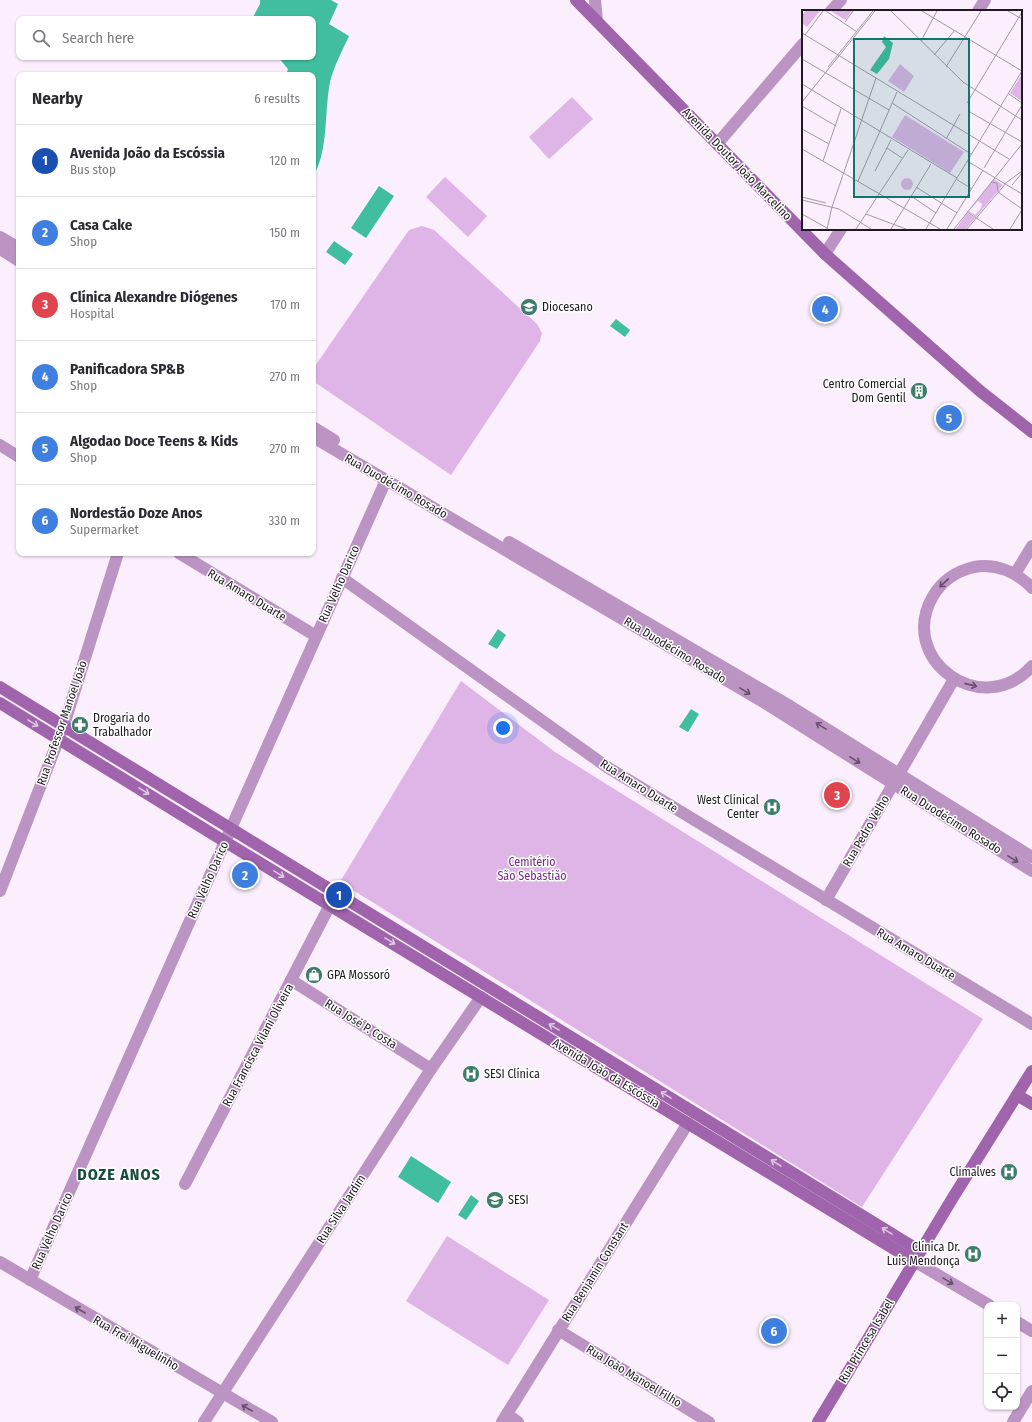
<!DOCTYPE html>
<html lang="en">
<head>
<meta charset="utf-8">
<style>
  body { margin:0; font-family:"Fira Sans Condensed",sans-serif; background:#f7f7f7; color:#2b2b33 }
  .controls { position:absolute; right:12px; bottom:12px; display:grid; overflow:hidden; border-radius:8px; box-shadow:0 1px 3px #0004 }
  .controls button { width:36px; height:36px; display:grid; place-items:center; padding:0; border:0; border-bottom:1px solid #e1e1e2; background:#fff; color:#2b2b33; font:20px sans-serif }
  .you { position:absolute; left:503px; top:728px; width:14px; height:14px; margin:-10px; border:3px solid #fff; border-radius:50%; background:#1a73e8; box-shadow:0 0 0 6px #1a73e833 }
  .badge { display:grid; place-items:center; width:26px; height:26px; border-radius:50%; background:#3e7d6a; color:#fff; font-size:13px; font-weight:700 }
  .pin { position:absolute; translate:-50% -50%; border:2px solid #fff; box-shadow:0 1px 4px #0006 }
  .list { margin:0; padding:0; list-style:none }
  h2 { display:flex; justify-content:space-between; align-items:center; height:52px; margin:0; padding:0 16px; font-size:17px }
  h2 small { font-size:13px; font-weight:400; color:#7c7c81 }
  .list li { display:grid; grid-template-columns:26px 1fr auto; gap:12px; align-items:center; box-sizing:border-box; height:72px; padding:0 16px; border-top:1px solid #e1e1e2 }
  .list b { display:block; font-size:15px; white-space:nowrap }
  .list p { margin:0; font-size:13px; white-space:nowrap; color:#7c7c81 }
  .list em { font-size:13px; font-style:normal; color:#7c7c81 }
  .icon { flex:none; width:22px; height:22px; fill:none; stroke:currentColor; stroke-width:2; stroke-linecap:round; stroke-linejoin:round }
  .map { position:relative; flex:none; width:1032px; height:1422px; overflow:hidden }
  .search { position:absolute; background:#fff; box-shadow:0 1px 3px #0004; left:16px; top:16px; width:300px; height:44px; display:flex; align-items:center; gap:10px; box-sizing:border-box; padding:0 14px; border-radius:8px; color:#7c7c81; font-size:15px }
  .panel { position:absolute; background:#fff; box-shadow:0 1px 3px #0004; left:16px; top:72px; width:300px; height:484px; border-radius:8px }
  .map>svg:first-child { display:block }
</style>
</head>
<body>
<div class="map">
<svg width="1032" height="1422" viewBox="0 0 1032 1422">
  <rect width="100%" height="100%" fill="#fbeffd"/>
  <g fill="#dfb4e7">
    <path d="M572 97 593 119 549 159 529 137Z"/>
    <path d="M445 177 487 216 468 237 426 197Z"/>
    <path d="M422 226 434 230 537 324 542 333 540 341 451 475 313 381V369L409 230Z"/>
    <path d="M461 681 555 752 983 1019 862 1207 340 882Z"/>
    <path d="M447 1236 549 1300 508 1365 406 1301Z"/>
  </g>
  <g fill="#40be9d">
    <path d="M260 0H331L338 4 329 24 349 36C342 51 334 66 330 82 324 113 329 149 313 177V75H286L288 69 278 57H313V19H252L260 4Z"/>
    <path d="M379 186 394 196 366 238 351 228Z"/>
    <path d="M334 241 353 254 345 265 326 252Z"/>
    <path d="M616 319 630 330 625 337 610 326Z"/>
    <path d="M498 629 506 635 497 649 488 644Z"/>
    <path d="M691 709 699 714 688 732 679 727Z"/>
    <path d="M411 1156 451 1182 438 1203 398 1177Z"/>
    <path d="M471 1195 479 1201 466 1220 458 1215Z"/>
  </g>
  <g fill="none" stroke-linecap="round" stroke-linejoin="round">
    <g stroke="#bc94c4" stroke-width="12">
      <path d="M595 0 597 21"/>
      <path d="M831 11 841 0"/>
      <path d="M978 11 985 0"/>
      <path d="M717 144 803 44"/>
      <path d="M0 237 19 248"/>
      <path d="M0 249 19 261"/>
      <path d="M825 254 841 229"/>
      <path d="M313 427 334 440"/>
      <path d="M313 437 760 700 1032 871"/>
      <path d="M0 445 19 457"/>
      <path d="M509 542 790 706 1032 857"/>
      <path d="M179 553 316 636"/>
      <path d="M1015 574 1032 546"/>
      <path d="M342 578 607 767 1032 1024"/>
      <path d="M1032 588C1017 572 996 563 974 567 957 571 942 581 933 596 896 660 983 721 1032 666"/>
      <path d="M0 891 64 725 118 553"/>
      <path d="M826 900 954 679"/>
      <path d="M291 980 431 1069"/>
      <path d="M185 1184 330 905"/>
      <path d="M914 1261 989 1305"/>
      <path d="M0 1262 272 1422"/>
      <path d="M30 1280 386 480"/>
      <path d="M1017 1322 1032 1331"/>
      <path d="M558 1330 709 1422"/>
      <path d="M507 1414 518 1422"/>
      <path d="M204 1422 431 1069 481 997"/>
      <path d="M502 1422 688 1123"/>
      <path d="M1013 1422 1032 1391"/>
    </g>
    <g stroke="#9f64ab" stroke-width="12">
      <path d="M576 0 825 254 980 391 1032 432"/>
      <path d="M0 687 920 1251"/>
      <path d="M0 703 219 838 914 1261"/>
      <path d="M1017 1095 1032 1104"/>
      <path d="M818 1422 952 1199 1032 1071"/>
    </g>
  </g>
  <defs><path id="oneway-shaft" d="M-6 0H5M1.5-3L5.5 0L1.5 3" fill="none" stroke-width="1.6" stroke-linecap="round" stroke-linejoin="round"/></defs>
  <g stroke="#66506b">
    <use href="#oneway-shaft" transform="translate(944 583) rotate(137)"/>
    <use href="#oneway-shaft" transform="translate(971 685) rotate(13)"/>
    <use href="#oneway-shaft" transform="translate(745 691) rotate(31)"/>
    <use href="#oneway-shaft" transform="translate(821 726) rotate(-148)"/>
    <use href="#oneway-shaft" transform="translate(855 760) rotate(32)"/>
    <use href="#oneway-shaft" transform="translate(1013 859) rotate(32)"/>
    <use href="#oneway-shaft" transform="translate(948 1281) rotate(31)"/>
    <use href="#oneway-shaft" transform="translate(80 1310) rotate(-150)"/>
    <use href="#oneway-shaft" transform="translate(247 1408) rotate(-150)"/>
  </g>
  <g stroke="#ddc9e2">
    <use href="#oneway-shaft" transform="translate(33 723) rotate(31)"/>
    <use href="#oneway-shaft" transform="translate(144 791) rotate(32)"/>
    <use href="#oneway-shaft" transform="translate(279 874) rotate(31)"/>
    <use href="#oneway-shaft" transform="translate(390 941) rotate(32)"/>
    <use href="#oneway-shaft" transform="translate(554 1027) rotate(-149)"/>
    <use href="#oneway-shaft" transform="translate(666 1095) rotate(-149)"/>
    <use href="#oneway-shaft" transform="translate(776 1163) rotate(-148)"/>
    <use href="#oneway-shaft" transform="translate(887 1231) rotate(-148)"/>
  </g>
  <defs>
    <symbol id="university-disc" viewBox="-11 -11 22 22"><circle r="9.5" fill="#3e7d6a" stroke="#fff"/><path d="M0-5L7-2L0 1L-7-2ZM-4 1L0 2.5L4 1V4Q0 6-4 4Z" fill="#fff"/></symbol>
    <symbol id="building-disc" viewBox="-11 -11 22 22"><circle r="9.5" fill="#3e7d6a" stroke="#fff"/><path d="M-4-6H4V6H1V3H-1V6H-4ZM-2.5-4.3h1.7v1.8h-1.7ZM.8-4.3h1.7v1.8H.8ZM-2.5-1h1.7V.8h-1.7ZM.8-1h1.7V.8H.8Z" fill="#fff"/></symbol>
    <symbol id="pharmacy-disc" viewBox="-11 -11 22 22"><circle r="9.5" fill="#3e7d6a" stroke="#fff"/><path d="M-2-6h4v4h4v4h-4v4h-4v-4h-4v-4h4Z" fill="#fff"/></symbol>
    <symbol id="hospital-disc" viewBox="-11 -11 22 22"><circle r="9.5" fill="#3e7d6a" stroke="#fff"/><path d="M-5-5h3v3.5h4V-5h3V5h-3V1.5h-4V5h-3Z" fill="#fff"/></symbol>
    <symbol id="shop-disc" viewBox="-11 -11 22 22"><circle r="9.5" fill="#3e7d6a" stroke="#fff"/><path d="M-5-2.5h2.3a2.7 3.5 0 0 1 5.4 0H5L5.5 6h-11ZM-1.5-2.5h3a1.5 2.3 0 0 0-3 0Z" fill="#fff"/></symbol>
    <symbol id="school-disc" viewBox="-11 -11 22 22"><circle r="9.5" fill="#3e7d6a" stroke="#fff"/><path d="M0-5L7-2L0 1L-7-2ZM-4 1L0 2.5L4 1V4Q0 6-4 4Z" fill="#fff"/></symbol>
  </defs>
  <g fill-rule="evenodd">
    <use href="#university-disc" x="519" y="297" width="20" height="20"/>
    <use href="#building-disc" x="909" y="381" width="20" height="20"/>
    <use href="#pharmacy-disc" x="70" y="715" width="20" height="20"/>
    <use href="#hospital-disc" x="762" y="797" width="20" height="20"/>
    <use href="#shop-disc" x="304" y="965" width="20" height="20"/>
    <use href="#hospital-disc" x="461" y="1064" width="20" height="20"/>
    <use href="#hospital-disc" x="999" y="1162" width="20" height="20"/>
    <use href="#school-disc" x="485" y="1190" width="20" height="20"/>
    <use href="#hospital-disc" x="963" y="1244" width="20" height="20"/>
  </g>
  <g text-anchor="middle" stroke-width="3" stroke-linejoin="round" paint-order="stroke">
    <g font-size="12" fill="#201922" stroke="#fff">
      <text transform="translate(737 164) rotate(46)" y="4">Avenida Doutor João Marcelino</text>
      <text transform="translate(396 486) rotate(30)" y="4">Rua Duodécimo Rosado</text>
      <text transform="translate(339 584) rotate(-66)" y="4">Rua Velho Darico</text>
      <text transform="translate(247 595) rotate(31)" y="4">Rua Amaro Duarte</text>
      <text transform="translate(675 650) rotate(31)" y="4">Rua Duodécimo Rosado</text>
      <text transform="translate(62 723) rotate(-71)" y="4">Rua Professor Manoel João</text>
      <text transform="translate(639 786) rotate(32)" y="4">Rua Amaro Duarte</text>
      <text transform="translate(951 820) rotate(32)" y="4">Rua Duodécimo Rosado</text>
      <text transform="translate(866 831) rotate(-60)" y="4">Rua Pedro Velho</text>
      <text transform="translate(208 880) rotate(-66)" y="4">Rua Velho Darico</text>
      <text transform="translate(916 954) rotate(31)" y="4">Rua Amaro Duarte</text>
      <text transform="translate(361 1024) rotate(32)" y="4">Rua José P. Costa</text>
      <text transform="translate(258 1045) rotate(-62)" y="4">Rua Francisca Vilani Oliveira</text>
      <text transform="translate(606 1073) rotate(31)" y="4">Avenida João da Escóssia</text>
      <text transform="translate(341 1209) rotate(-57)" y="4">Rua Silva Jardim</text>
      <text transform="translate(52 1231) rotate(-66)" y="4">Rua Velho Darico</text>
      <text transform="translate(595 1272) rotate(-58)" y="4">Rua Benjamin Constant</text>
      <text transform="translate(866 1341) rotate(-59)" y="4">Rua Princesa Isabel</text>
      <text transform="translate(136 1343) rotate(30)" y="4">Rua Frei Miguelinho</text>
      <text transform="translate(634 1376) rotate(31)" y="4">Rua João Manoel Filho</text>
    </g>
    <g font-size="12" fill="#201922" stroke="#fff" text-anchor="start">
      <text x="542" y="311">Diocesano</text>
      <text x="906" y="388" text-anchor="end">Centro Comercial<tspan x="906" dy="14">Dom Gentil</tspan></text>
      <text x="93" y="722">Drogaria do<tspan x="93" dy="14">Trabalhador</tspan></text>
      <text x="759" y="804" text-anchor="end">West Clinical<tspan x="759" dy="14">Center</tspan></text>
      <text x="327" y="979">GPA Mossoró</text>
      <text x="484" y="1078">SESI Clínica</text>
      <text x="996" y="1176" text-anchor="end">Climalves</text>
      <text x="508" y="1204">SESI</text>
      <text x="960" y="1251" text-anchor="end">Clínica Dr.<tspan x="960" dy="14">Luis Mendonça</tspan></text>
    </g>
    <g font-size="12" fill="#762d83" stroke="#fff">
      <text x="532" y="866">Cemitério<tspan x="532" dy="14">São Sebastião</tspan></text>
    </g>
    <g font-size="16" font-weight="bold" letter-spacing="1" fill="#174b3d" stroke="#fff">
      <text x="119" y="1180">DOZE ANOS</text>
    </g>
  </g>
  <g transform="translate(802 10)">
    <rect width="220" height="220" fill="#fbeffd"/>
    <path d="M4 1H18L5 17 0 13V5ZM29 1H50L43 10ZM98 54 112 66 102 82 86 71ZM220 64V91L208 83ZM103 105 162 142 148 163 90 127ZM99 174a6 6 0 1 1 12 0a6 6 0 1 1-12 0ZM192 169 201 175 174 207 166 202ZM176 191 180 194 179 198 173 205 167 201ZM165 203 173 208 164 219H154Z" fill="#dfb4e7" fill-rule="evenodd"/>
    <path d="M82 26 91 33 87 49 75 64 68 60 84 37 80 32Z" fill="#40be9d"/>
    <path fill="none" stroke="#a399a5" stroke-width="1" d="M24 1 55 22M89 1 161 72 220 110M120 1 220 61M206 1 220 9M43 12 51 1M0 23 207 149M3 25 21 1M119 31 135 1M132 45 153 20M0 49 87 100M26 57 71 1M144 57 179 1M0 74 155 168M207 84 220 93M0 92 73 1M90 93 169 144M165 93 220 2M0 96 34 116M168 102 220 132M0 119 27 134M144 129 158 104M85 138 100 148M0 139 138 219M21 151 39 99M165 151 220 184M182 158 220 95M73 161 89 130M154 169 170 179M56 171 95 82M189 172 195 173 196 182M210 175 220 163M114 177 155 203M196 182 220 199M109 186 134 203M0 187 24 193M0 190 37 199 69 219M165 202 191 219M0 204 25 218M64 204 104 219M25 219 30 197 74 68M54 219 106 140M89 219 129 154M124 219 220 61M145 219 181 160M152 219 220 134M165 219 205 172 220 161M208 219 220 200"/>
    <path fill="#0f766e" fill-opacity="0.15" stroke="#0f766e" stroke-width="2" d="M52 29H167V187H52Z"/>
    <rect width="220" height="220" fill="none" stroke="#201922" stroke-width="2"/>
  </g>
</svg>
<div class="controls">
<button>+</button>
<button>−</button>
<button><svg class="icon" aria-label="locate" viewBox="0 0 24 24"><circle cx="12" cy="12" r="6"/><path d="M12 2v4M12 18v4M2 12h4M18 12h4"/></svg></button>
</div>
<div class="you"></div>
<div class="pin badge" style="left:339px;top:895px;background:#1a4fb4">1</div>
<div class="pin badge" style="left:245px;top:875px;background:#3f7fe0">2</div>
<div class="pin badge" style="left:837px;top:795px;background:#e0444e">3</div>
<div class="pin badge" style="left:825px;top:309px;background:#3f7fe0">4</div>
<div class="pin badge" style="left:949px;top:418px;background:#3f7fe0">5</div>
<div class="pin badge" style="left:774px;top:1331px;background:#3f7fe0">6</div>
<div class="search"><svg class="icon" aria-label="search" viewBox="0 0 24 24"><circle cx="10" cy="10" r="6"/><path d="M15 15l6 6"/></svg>Search here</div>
<section class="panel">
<h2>Nearby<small>6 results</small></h2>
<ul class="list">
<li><span class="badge" style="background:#1a4fb4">1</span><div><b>Avenida João da Escóssia</b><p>Bus stop</p></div><em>120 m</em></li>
<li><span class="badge" style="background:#3f7fe0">2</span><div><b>Casa Cake</b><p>Shop</p></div><em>150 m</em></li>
<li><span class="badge" style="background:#e0444e">3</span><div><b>Clínica Alexandre Diógenes</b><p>Hospital</p></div><em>170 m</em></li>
<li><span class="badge" style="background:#3f7fe0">4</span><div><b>Panificadora SP&amp;B</b><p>Shop</p></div><em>270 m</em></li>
<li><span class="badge" style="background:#3f7fe0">5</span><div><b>Algodao Doce Teens &amp; Kids</b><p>Shop</p></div><em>270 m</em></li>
<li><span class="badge" style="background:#3f7fe0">6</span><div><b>Nordestão Doze Anos</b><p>Supermarket</p></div><em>330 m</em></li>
</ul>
</section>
</div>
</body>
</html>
